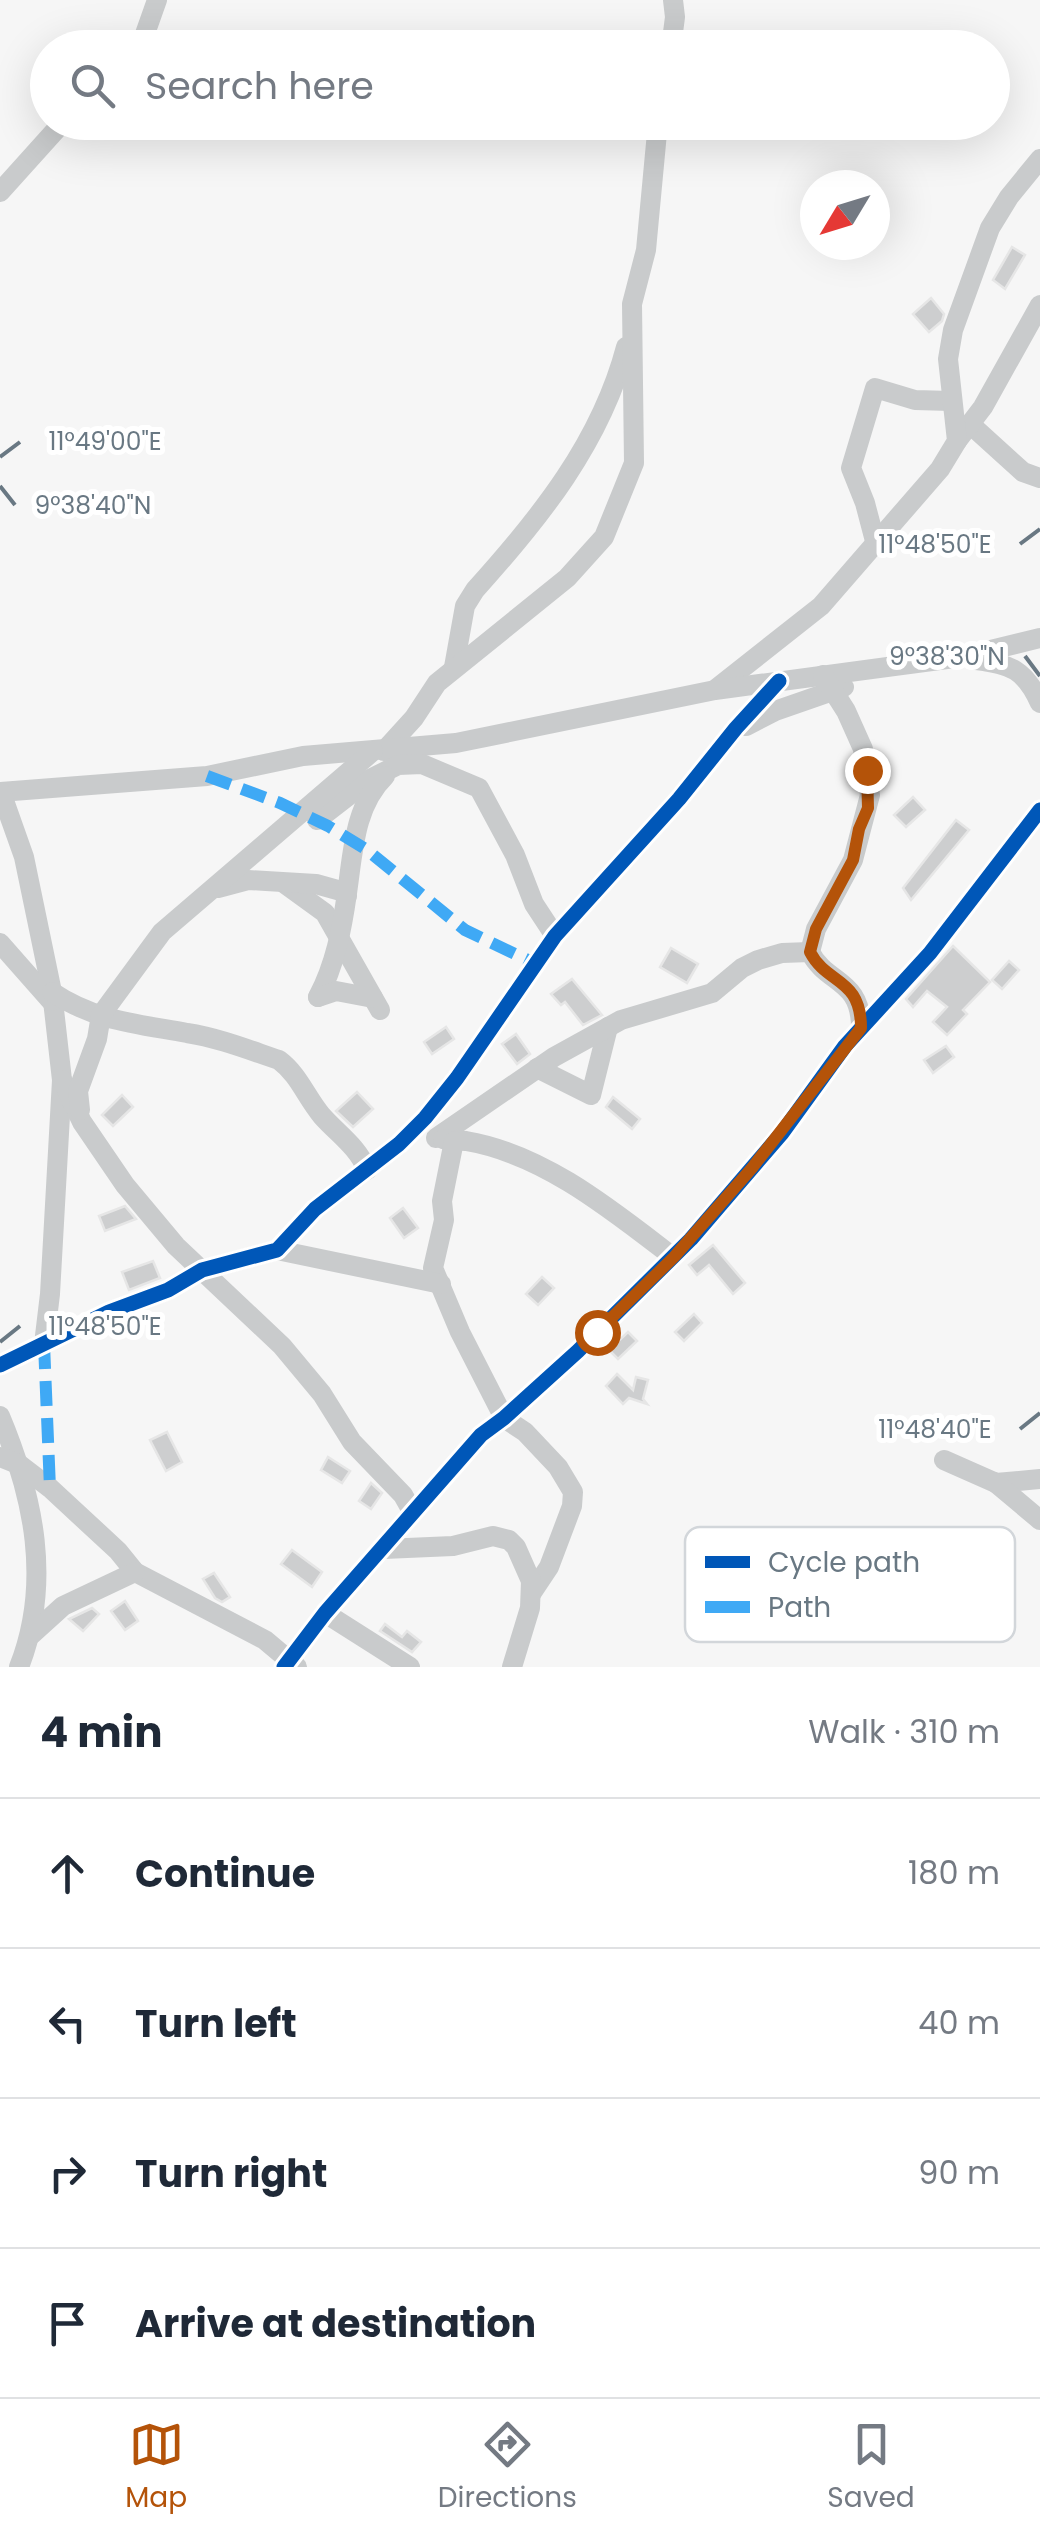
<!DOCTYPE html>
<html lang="en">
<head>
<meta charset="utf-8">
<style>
  body { margin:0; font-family:Poppins,sans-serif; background:#f2f2f3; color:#1f2937 }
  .compass { position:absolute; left:800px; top:170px; width:90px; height:90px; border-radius:50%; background:#fff; box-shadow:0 10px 40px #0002; rotate:232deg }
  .stop { position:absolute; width:30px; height:30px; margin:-22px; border:8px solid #b45309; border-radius:50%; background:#fff }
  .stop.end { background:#b45309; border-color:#fff; box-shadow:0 2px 10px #0008 }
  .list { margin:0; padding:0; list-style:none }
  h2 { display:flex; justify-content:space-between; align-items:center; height:130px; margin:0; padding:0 40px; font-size:42px }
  h2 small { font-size:32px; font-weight:400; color:#747a83 }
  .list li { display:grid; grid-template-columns:65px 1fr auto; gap:30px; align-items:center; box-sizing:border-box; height:150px; padding:0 40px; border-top:2px solid #e0e1e3 }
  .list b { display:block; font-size:38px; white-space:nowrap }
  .list em { font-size:32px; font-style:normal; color:#747a83 }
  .icon { flex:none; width:55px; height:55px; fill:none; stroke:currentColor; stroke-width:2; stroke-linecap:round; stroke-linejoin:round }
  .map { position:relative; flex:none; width:1040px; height:1667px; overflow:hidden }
  .search { position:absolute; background:#fff; box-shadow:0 10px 40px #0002; left:30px; right:30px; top:30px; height:110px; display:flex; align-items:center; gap:25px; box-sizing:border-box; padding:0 35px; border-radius:55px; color:#747a83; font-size:38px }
  .sheet { height:730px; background:#fff }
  nav { display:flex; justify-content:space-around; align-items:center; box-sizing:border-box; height:140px; border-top:2px solid #e0e1e3; background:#fff; font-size:28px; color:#747a83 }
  nav a { display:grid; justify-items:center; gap:5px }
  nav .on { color:#b45309 }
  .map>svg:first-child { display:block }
</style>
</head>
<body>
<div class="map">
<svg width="1040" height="1667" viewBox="0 0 1040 1667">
  <rect width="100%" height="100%" fill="#f6f6f6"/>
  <g fill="#cdcecf" stroke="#e6e6e6" stroke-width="2.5">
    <path d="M1012 247 1025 255 1005 289 993 280Z"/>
    <path d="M931 298 944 314 942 321 929 332 913 314Z"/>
    <path d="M913 797 925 810 906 827 894 815Z"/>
    <path d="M956 820 969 830 911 900 903 888Z"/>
    <path d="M953 946 990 982 963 1010 967 1014 947 1035 933 1022 947 1007 927 991 913 1007 906 999Z"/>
    <path d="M671 948 698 964 687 983 660 967Z"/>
    <path d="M1009 961 1019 970 1002 989 992 980Z"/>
    <path d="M572 979 602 1015 583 1025 565 1002 561 1005 551 994Z"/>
    <path d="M446 1027 454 1039 432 1054 424 1042Z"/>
    <path d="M516 1034 530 1054 517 1064 502 1044Z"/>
    <path d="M946 1046 954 1057 933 1073 924 1060Z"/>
    <path d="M357 1092 373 1109 353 1127 336 1111Z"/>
    <path d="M122 1095 133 1107 113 1126 102 1115Z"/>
    <path d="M613 1097 640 1119 632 1129 606 1107Z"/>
    <path d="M125 1206 136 1219 105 1231 99 1216Z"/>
    <path d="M403 1208 418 1228 404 1238 390 1218Z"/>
    <path d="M713 1245 745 1283 733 1294 709 1265 697 1275 689 1265Z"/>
    <path d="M153 1261 160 1278 129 1290 122 1272Z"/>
    <path d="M542 1277 554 1288 538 1305 526 1294Z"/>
    <path d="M694 1314 702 1323 684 1341 675 1332Z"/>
    <path d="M628 1332 637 1341 618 1359 609 1350Z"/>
    <path d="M617 1374 633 1390 636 1377 648 1380 643 1399 647 1404 629 1398 623 1404 606 1386Z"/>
    <path d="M167 1432 182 1462 166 1471 150 1440Z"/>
    <path d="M328 1457 350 1471 342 1483 321 1470Z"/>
    <path d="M371 1483 382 1493 371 1509 359 1501Z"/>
    <path d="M292 1550 322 1572 312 1587 281 1564Z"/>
    <path d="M214 1573 230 1597 222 1602 215 1598 203 1579Z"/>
    <path d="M125 1601 138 1621 125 1630 111 1611Z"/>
    <path d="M92 1608 99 1614 83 1631 69 1619Z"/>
    <path d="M385 1624 402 1637 407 1631 421 1642 412 1652 380 1631Z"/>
  </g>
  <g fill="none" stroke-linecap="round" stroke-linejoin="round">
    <g stroke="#c9cbcc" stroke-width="20">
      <path d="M140 48 157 0"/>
      <path d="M671 48 675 17 673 0"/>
      <path d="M0 192 63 122"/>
      <path d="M970 424 1023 472 1040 478"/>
      <path d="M957 441 983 407 1040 305"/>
      <path d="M875 541 865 503 851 468 875 388 915 400 951 401"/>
      <path d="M976 660C1011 664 1025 670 1040 703"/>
      <path d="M454 667 465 606 475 590C540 518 601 442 626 347"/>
      <path d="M717 688 821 606 940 469 957 441 948 359 953 330 990 228 1009 197 1040 159"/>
      <path d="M746 726 775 711 844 687"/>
      <path d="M384 751 414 718 437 683 567 578 604 537 634 463 632 304 646 250 658 122"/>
      <path d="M0 792 207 776 303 756 456 743 715 690 962 657 1040 638"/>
      <path d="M1 792 24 857 52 992 62 1080 50 1294 44 1344"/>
      <path d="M317 820 370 779 398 765 422 764 479 788 515 855 534 904 555 936"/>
      <path d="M285 884 325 913 380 1010"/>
      <path d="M218 888 248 880 266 881 316 884 341 891 347 896"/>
      <path d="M0 943 51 1001"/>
      <path d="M810 952 816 929 853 860 870 795 863 749 846 711 823 675"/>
      <path d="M810 952C827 985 861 978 861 1028"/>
      <path d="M52 992C95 1021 138 1024 187 1033 219 1038 249 1050 279 1060 299 1075 306 1097 322 1116 338 1134 358 1147 367 1170"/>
      <path d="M318 997C335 965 342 929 347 893 353 853 354 806 385 776"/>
      <path d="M318 997 336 991 373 998"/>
      <path d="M537 1068 591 1095 608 1027"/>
      <path d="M62 1080 82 1122 125 1185 176 1246 282 1346 322 1394 352 1442 403 1495 412 1511"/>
      <path d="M80 1110 78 1091 97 1039 101 1015 162 932 373 751"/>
      <path d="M436 1138 554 1057 621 1020 712 993 742 968 758 960 782 953 810 952"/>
      <path d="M443 1139C451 1141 458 1140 466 1141 544 1154 613 1211 673 1257"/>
      <path d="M454 1141 442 1201 444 1220 433 1268 460 1332 504 1418 525 1432 558 1467 573 1492 572 1506 549 1567 531 1594"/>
      <path d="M277 1250 441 1284"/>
      <path d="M0 1365 109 1312 168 1290 202 1270 277 1250 315 1209 399 1144 425 1118 457 1078 555 936 679 799 736 728 779 681"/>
      <path d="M0 1416C34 1497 52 1583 19 1667"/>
      <path d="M0 1457 20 1465 50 1488 118 1551 135 1572 265 1640 297 1667"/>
      <path d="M944 1460 996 1483 1040 1479"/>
      <path d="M996 1483 1040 1520"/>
      <path d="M384 1549 453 1546 493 1536 509 1540 516 1547 531 1581 530 1608 512 1667"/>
      <path d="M325 1613 410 1667"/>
      <path d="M31 1635 63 1606 135 1572"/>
      <path d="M284 1667 325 1613 481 1435 504 1418 578 1351 691 1239 782 1133 845 1046 930 953 1040 810"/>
    </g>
    <g stroke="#3fa9f5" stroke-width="12" stroke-dasharray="25 12" stroke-linecap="butt">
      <path d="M207 776 280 803 328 826 367 850 465 930 536 964"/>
      <path d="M44 1344 50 1488"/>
    </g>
    <defs>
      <g id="cycleway">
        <path d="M0 1365 109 1312 168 1290 202 1270 277 1250 315 1209 399 1144 425 1118 457 1078 555 936 679 799 736 728 779 681"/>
        <path d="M284 1667 325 1613 481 1435 504 1418 578 1351 691 1239 782 1133 845 1046 930 953 1040 810"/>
      </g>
    </defs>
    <use href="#cycleway" stroke="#fff" stroke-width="21"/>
    <use href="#cycleway" stroke="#0057b8" stroke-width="15"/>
  </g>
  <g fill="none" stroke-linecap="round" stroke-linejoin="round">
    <path stroke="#b45309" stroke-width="12" d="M597 1332 674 1257 752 1168 861 1028C861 977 827 985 810 952L816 929 853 860 859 829 868 808 867 770"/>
  </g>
  <path fill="none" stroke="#697883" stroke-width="4" d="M0 457 20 442M0 486 15 505M1020 544 1040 529M1025 656 1040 676M0 1342 20 1326M1020 1429 1040 1413"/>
  <rect x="685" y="1527" width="330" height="115" rx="15" fill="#fff" stroke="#d2d6da" stroke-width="2.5"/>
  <rect x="705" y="1556" width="45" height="12" fill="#0057b8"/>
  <rect x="705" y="1601" width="45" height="12" fill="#3fa9f5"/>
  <g font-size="28" fill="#697883">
    <text x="768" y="1572">Cycle path</text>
    <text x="768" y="1617">Path</text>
  </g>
  <g font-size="25" text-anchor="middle" fill="#697883" stroke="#fff" stroke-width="10" stroke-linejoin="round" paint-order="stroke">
    <text x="105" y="450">11°49'00"E</text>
    <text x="93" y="514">9°38'40"N</text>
    <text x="935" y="553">11°48'50"E</text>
    <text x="947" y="665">9°38'30"N</text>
    <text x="105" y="1335">11°48'50"E</text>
    <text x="935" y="1438">11°48'40"E</text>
  </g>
</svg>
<svg class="compass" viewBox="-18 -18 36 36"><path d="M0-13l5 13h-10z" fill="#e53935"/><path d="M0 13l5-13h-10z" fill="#747a83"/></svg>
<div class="stop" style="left:597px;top:1332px"></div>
<div class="stop end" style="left:867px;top:770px"></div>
<div class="search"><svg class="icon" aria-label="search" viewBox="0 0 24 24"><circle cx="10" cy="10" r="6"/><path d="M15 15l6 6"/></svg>Search here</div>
</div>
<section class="sheet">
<h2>4 min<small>Walk · 310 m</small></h2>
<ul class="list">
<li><svg class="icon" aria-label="ahead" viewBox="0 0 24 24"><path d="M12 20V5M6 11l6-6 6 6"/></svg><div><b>Continue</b></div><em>180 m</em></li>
<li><svg class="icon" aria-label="left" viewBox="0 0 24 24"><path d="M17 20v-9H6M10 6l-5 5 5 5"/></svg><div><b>Turn left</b></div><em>40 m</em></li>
<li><svg class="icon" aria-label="right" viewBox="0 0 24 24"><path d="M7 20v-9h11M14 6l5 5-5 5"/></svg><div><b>Turn right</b></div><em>90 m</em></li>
<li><svg class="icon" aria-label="arrive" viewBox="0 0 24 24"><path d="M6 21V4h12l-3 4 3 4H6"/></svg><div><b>Arrive at destination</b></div></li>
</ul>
</section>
<nav>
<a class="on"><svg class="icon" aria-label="map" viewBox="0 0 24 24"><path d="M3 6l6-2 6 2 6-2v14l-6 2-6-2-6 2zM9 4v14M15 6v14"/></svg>Map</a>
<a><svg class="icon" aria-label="directions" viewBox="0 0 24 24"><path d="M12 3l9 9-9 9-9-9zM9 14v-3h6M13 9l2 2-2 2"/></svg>Directions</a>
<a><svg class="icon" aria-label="saved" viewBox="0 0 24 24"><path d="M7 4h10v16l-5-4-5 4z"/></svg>Saved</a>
</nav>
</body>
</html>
